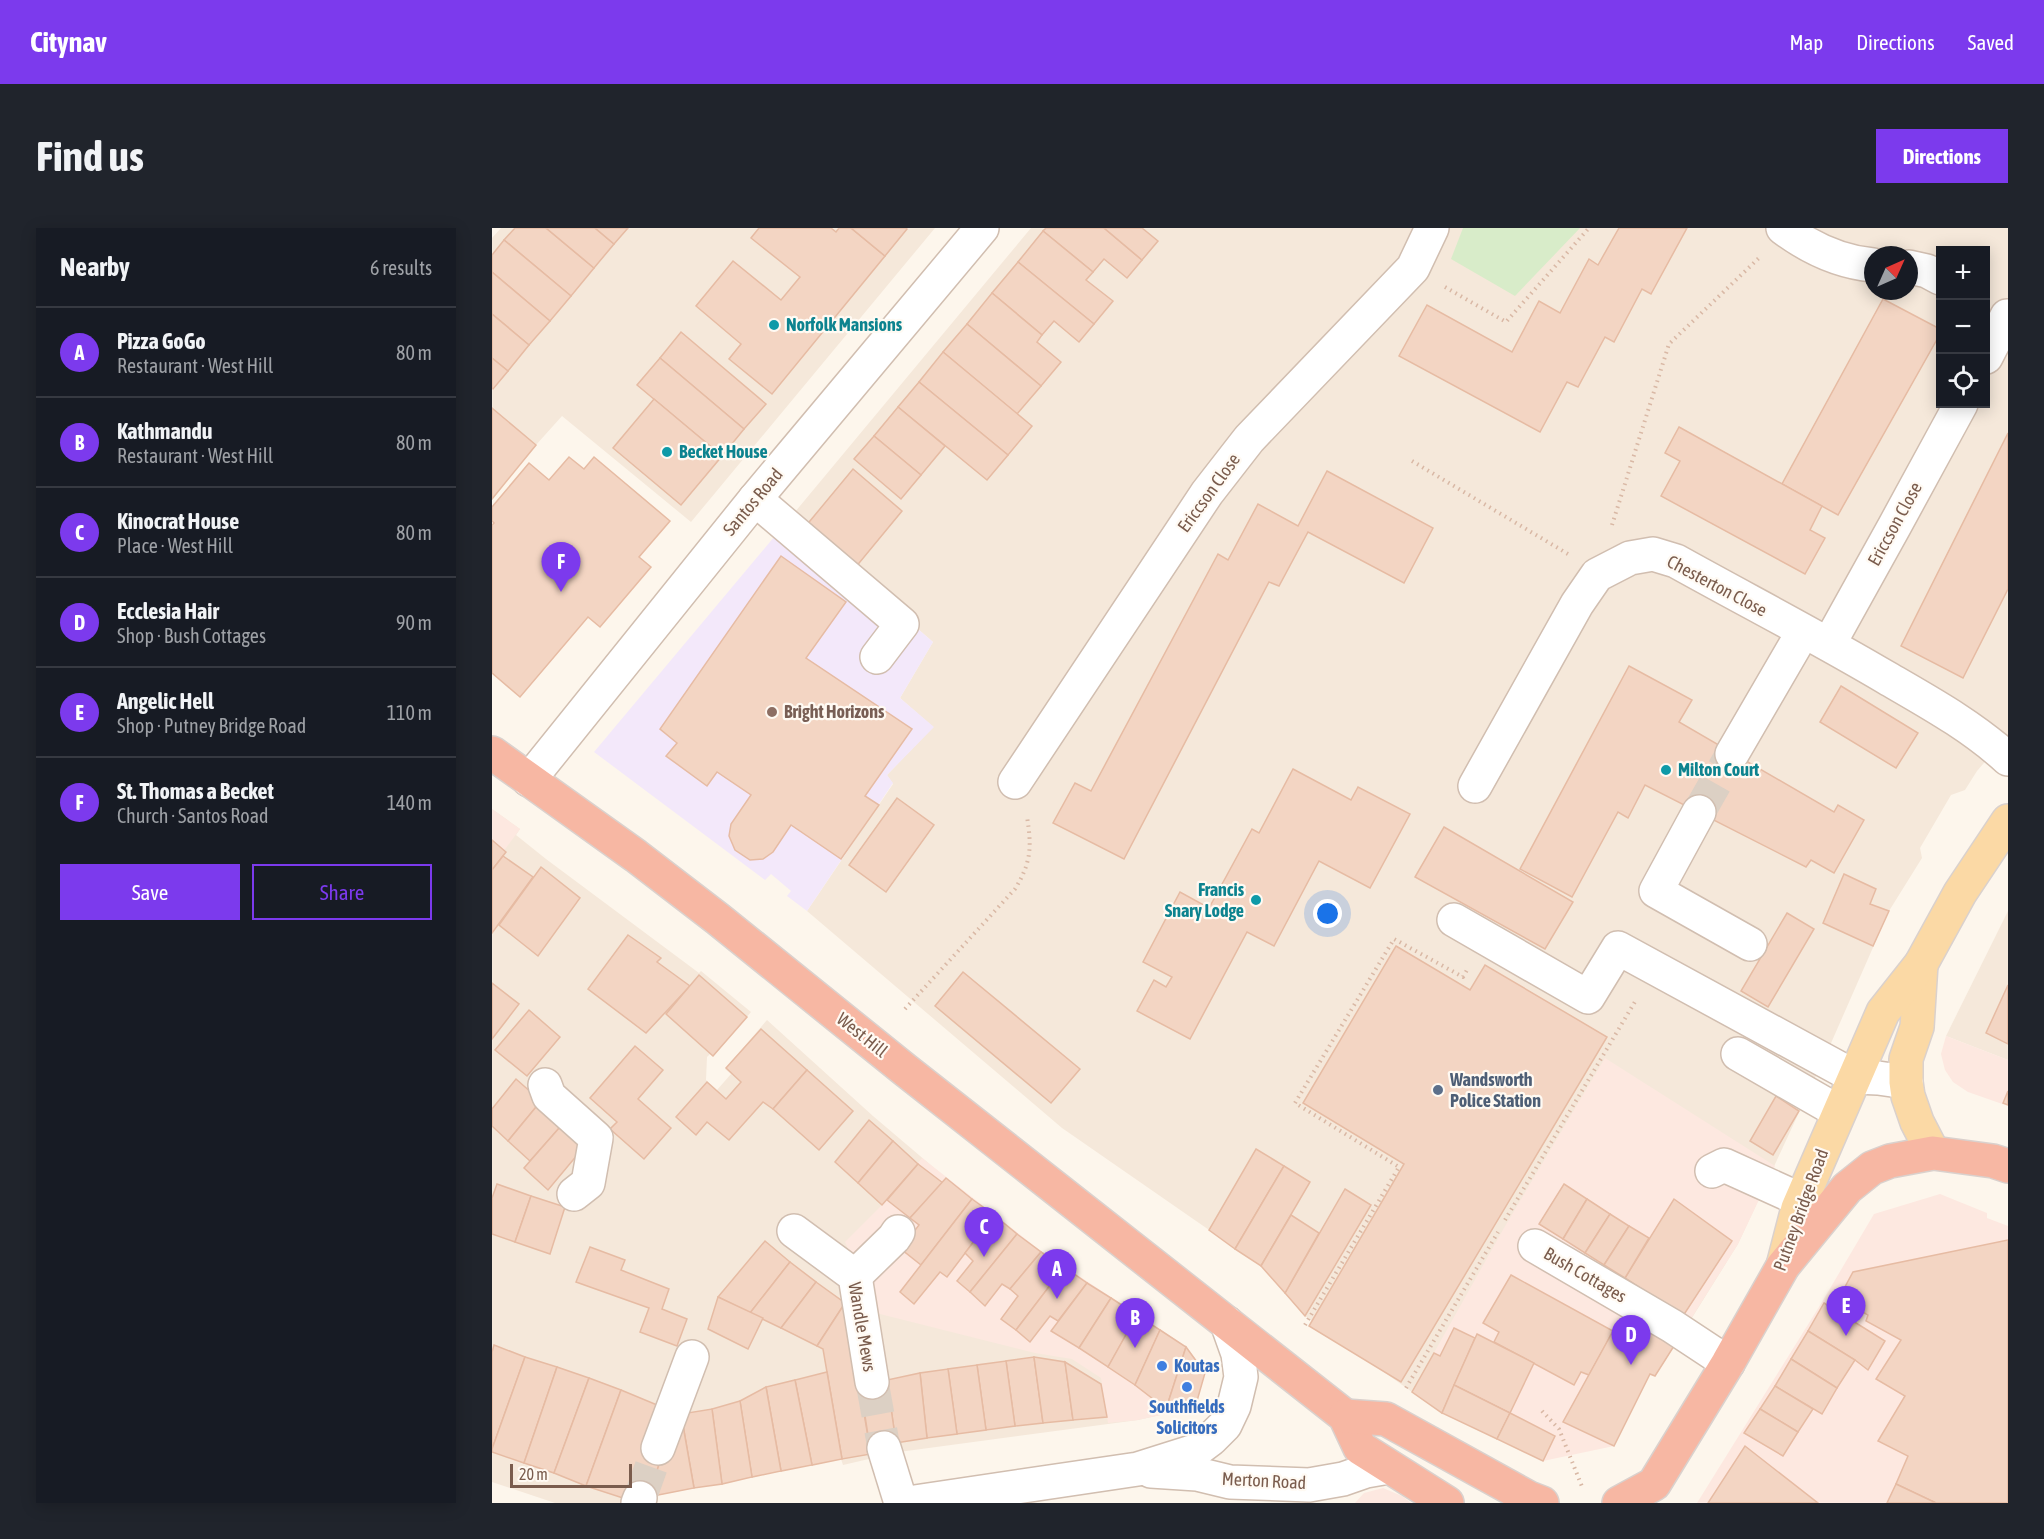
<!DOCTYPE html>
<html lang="en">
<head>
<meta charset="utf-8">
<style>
  body { margin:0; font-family:"Asap Condensed",sans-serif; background:#20242c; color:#f1f3f6 }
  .controls { position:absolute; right:18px; top:18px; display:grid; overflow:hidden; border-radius:0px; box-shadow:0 3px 15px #0003 }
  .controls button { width:54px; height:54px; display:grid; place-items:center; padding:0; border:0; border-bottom:2px solid #363941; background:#171b24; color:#f1f3f6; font:30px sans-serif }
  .compass { position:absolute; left:1372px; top:18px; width:54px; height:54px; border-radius:50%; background:#171b24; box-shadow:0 3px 15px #0003; rotate:45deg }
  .scale { position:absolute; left:18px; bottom:15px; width:122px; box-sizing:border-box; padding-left:6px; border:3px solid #7a5c4d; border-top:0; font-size:16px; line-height:21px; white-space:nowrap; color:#7a5c4d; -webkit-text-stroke:4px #fffaf3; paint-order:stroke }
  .you { position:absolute; left:836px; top:686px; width:21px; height:21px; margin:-15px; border:4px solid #fff; border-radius:50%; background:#1a73e8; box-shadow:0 0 0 9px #1a73e833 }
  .badge { display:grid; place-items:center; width:39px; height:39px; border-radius:50%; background:#7c3aed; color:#fff; font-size:20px; font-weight:700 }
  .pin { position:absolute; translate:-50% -50px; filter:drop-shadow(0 2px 3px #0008) }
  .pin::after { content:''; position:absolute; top:32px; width:21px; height:18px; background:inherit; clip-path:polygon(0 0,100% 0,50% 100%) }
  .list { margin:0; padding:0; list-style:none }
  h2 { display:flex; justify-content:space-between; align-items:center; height:78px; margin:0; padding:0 24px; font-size:26px }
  h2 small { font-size:20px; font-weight:400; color:#9ea1a6 }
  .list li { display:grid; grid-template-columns:39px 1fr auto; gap:18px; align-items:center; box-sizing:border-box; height:90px; padding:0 24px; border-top:2px solid #363941 }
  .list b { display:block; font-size:22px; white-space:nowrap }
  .list p { margin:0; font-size:20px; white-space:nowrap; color:#9ea1a6 }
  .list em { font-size:20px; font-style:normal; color:#9ea1a6 }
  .actions { display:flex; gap:12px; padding:18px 24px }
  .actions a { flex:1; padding:14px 0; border:2px solid #7c3aed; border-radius:0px; text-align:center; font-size:21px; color:#7c3aed }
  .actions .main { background:#7c3aed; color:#fff }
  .icon { flex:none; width:33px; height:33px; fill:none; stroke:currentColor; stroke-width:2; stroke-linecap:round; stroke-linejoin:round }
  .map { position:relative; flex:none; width:1516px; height:1275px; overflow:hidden; border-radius:0px }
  header { display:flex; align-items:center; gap:36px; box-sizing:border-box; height:84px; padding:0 30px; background:#7c3aed; color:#fff }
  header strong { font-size:28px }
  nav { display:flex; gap:33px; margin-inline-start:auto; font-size:21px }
  .intro { display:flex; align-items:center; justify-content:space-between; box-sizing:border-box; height:144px; padding:0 36px }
  h1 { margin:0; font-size:42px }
  .button { padding:15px 27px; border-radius:0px; background:#7c3aed; color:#fff; font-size:21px; font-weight:700 }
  main { display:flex; gap:36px; padding:0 36px }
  aside { flex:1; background:#171b24; border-radius:0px; box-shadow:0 3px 15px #0003 }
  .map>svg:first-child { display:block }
</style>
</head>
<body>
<header>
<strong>Citynav</strong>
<nav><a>Map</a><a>Directions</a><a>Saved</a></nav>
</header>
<div class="intro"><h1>Find us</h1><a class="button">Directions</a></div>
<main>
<aside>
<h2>Nearby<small>6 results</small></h2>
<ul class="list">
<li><span class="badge">A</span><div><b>Pizza GoGo</b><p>Restaurant · West Hill</p></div><em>80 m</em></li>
<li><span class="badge">B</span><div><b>Kathmandu</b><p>Restaurant · West Hill</p></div><em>80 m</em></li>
<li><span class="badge">C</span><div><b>Kinocrat House</b><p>Place · West Hill</p></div><em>80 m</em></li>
<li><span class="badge">D</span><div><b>Ecclesia Hair</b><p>Shop · Bush Cottages</p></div><em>90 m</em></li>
<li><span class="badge">E</span><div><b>Angelic Hell</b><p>Shop · Putney Bridge Road</p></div><em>110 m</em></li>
<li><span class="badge">F</span><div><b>St. Thomas a Becket</b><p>Church · Santos Road</p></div><em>140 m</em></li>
</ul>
<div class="actions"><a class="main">Save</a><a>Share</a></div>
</aside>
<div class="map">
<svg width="1516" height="1275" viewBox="0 0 1516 1275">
  <rect width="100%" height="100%" fill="#fdf6ec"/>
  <g fill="#f5e8da" fill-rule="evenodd">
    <path d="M9 0H443L199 294 70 188 44 217 0 180V10Z"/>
    <path d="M539 0H1516V507L1485 543 1473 562 1459 567 1428 620 1430 630 1397 683 1336 822 1246 1016 1198 1093 1163 1148 1158 1146 1051 1233 920 1164 813 1088 769 1038 570 900 315 683 401 556 395 547 441 499 408 470 441 414 298 290ZM1448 22H1494V176H1448ZM1381 27H1417V63H1381Z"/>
    <path d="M0 581 28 601 24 607 54 631 207 745 209 743 259 784 221 829 218 826 215 829 214 852 225 862 239 846 233 841 275 792 381 888 454 950 549 1024 695 1119 713 1145 704 1174 673 1186 646 1192 407 1224 351 1237 349 1231 157 1269 154 1275H63L0 1254Z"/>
    <path d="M1516 683V832L1454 808Z"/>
  </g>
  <g fill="#fde8e0">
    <path d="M0 581 28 601 0 639Z"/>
    <path d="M1454 808 1516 832V878L1476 864 1461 854 1453 842 1449 826Z"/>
    <path d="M1113 830 1283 938 1246 1016 1163 1148 1158 1146 1122 1218 1051 1233 920 1164 1012 1000Z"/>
    <path d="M430 930 549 1023 695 1119 713 1145 704 1174 673 1186 646 1192 616 1195 609 1150 580 1131 543 1125 384 1085 353 1014 395 972Z"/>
    <path d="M1448 966 1495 985V990L1516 998V1275H1205L1330 1074 1382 986Z"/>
    <path d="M891 1260 910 1268 919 1275H863L872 1265Z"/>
  </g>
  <path fill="#f3e8fa" d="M298 290 441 414 408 470 442 499 395 547 401 555 315 683 295 668 299 663 279 646 273 652 102 524Z"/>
  <path fill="#d8ecc9" d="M971 0H1088L1023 68 959 31Z"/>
  <g fill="#f3d5c3" stroke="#e6bba3" stroke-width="1.5">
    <path d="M23 0H54L102 40 79 68 12 12Z"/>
    <path d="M54 0H103L122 16 102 40Z"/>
    <path d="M103 0H136L122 16Z"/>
    <path d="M267 0H339L344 4 347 0H359L393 28 280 166 237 131 249 116 204 78 241 33 289 72 308 49 259 10Z"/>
    <path d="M359 0H414L415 1 393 28Z"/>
    <path d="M554 0H612L650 32 635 50 612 31 601 44 551 3Z"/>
    <path d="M612 0H650L666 13 650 32Z"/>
    <path d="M1127 0H1195L1159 66 1150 61 1122 114 1113 109 1086 159 1075 154 1048 204 907 128 935 77 1020 124 1047 73 1068 85 1097 31 1106 37Z"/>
    <path d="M551 3 601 44 594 52 621 73 602 96 526 34Z"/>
    <path d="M12 12 79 68 58 93 0 44V27Z"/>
    <path d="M526 34 602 96 587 114 562 93 550 107 500 65Z"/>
    <path d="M0 44 58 93 37 117 0 86Z"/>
    <path d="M500 65 550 107 545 114 569 134 549 158 475 96Z"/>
    <path d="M1391 71 1448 101V106L1346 287 1290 256Z"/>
    <path d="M0 86 37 117 16 143 0 130Z"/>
    <path d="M475 96 549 158 525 186 451 124Z"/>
    <path d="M189 104 274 176 252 201 168 130Z"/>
    <path d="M451 124 540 198 516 227 427 154Z"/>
    <path d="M0 130 16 143 1 161 0 160Z"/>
    <path d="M168 130 252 201 230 228 145 157Z"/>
    <path d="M427 154 516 227 495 252 406 179Z"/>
    <path d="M162 171 230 228 189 277 121 220Z"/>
    <path d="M406 179 453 218 429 247 382 208Z"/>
    <path d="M0 180 44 217 0 271Z"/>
    <path d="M1187 199 1330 278 1318 302 1333 310 1313 346 1169 268 1188 233 1173 225Z"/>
    <path d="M1516 205V361L1471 450 1409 418Z"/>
    <path d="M382 208 429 247 409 271 362 231Z"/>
    <path d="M77 229 92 241 102 229 178 293 147 329 159 339 108 399 96 389 28 469 0 445V297L2 295 0 293V279L37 235 57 252Z"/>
    <path d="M361 241 410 283 363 340 313 299Z"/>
    <path d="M835 243 941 300 912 355 816 304 787 358 777 354 632 631 561 595 583 555 599 563 726 326 736 332 766 276 806 298Z"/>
    <path d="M289 328 354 374 314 430 420 501 373 568 387 577 349 631 299 597 281 624 271 631 258 632 243 622 237 608 239 596 259 567 225 544 215 558 174 528 185 515 168 501Z"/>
    <path d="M1137 438 1200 472 1187 494 1342 584 1346 577 1372 592 1342 645 1319 632 1314 639 1153 557 1136 590 1126 584 1080 669 1028 641Z"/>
    <path d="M1349 458 1426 505 1404 540 1328 494Z"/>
    <path d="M801 541 859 572 866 559 918 586 878 660 827 633 782 718 755 704 698 811 645 783 662 752 674 759 680 749 651 734 688 664 717 680 760 601 767 605Z"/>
    <path d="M405 570 442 597 394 664 357 637Z"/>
    <path d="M952 599 1081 674 1053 721 923 649Z"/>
    <path d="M0 612 14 624 0 642Z"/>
    <path d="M11 628 41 649 0 705V642Z"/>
    <path d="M49 639 88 670 46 728 7 697Z"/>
    <path d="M1352 646 1384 661 1378 676 1397 683 1381 718 1331 695Z"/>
    <path d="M1295 685 1322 701 1276 779 1249 763Z"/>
    <path d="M136 707 169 730 165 734 198 758 154 805 96 761Z"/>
    <path d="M904 718 978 762 993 737 1115 809 909 1154 817 1098 912 936 811 875Z"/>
    <path d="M471 744 588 841 559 875 443 778Z"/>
    <path d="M207 747 255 789 221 828 174 786Z"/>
    <path d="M0 755 27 776 0 811Z"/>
    <path d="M1516 757V816L1494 805Z"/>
    <path d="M37 782 68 809 35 848 3 822Z"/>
    <path d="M269 801 315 842 281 881 271 874 237 912 215 894 204 907 184 889 215 854 234 871 249 854 234 840Z"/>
    <path d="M143 818 171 842 146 871 179 900 152 931 118 901 125 894 98 870Z"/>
    <path d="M315 842 361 883 327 922 281 881Z"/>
    <path d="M24 851 49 873 16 913 0 898V881Z"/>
    <path d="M1516 863V877L1511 875Z"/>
    <path d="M1284 868 1307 883 1281 927 1258 913Z"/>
    <path d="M49 873 68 899 38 933 16 913Z"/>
    <path d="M377 892 401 913 366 955 343 934Z"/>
    <path d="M68 899 91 920 56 962 32 940Z"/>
    <path d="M401 913 426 936 390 977 366 955Z"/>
    <path d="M764 921 792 938 743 1021 717 1002Z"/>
    <path d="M426 936 451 955 418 990 395 972Z"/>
    <path d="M792 938 818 954 769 1038 743 1021Z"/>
    <path d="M454 950 480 971 429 1037 409 1021 427 997 418 990Z"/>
    <path d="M5 956 39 968 23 1014 0 1006V970Z"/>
    <path d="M1072 956 1095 971 1071 1011 1047 996Z"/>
    <path d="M853 961 879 977 813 1088 793 1065Z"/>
    <path d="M39 968 73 979 58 1026 23 1014Z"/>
    <path d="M480 971 502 987 455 1049 448 1044 422 1076 408 1064Z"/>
    <path d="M1095 971 1118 986 1093 1025 1071 1011Z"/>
    <path d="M1182 971 1240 1013 1191 1088 1133 1050Z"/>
    <path d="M1118 986 1137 998 1112 1037 1093 1025Z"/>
    <path d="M502 987 525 1006 478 1064 465 1053 481 1033 473 1025Z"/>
    <path d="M799 987 827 1005 793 1065 769 1038Z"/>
    <path d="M1137 998 1157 1010 1133 1050 1112 1037Z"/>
    <path d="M525 1006 549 1024 518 1061 510 1056 493 1078 478 1064Z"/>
    <path d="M1516 1012V1275H1444L1404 1256 1416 1228 1386 1213 1413 1168 1384 1151 1409 1112 1374 1093 1376 1087 1347 1070 1361 1044Z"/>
    <path d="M273 1013 298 1034 258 1085 226 1069Z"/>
    <path d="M98 1019 133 1032 129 1042 177 1061 170 1081 195 1091 185 1118 148 1104 157 1080 84 1054Z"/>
    <path d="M549 1024 572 1039 524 1102 509 1091 526 1068 518 1061Z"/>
    <path d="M298 1034 324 1054 289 1100 258 1085Z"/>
    <path d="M572 1039 595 1055 566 1093 558 1088 538 1114 524 1102Z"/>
    <path d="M1019 1047 1121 1103 1097 1147 1089 1144 1082 1157 1002 1114 1007 1104 991 1095Z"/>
    <path d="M324 1054 353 1075 325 1118 289 1100Z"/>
    <path d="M595 1055 619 1070 587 1120 559 1103Z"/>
    <path d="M226 1069 271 1090 256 1121 216 1101Z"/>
    <path d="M619 1070 645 1087 616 1139 587 1120Z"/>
    <path d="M353 1075 379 1226 350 1231 331 1121 325 1118Z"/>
    <path d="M1332 1075 1393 1113 1376 1142 1363 1132 1316 1103Z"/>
    <path d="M645 1087 668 1102 643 1157 616 1139Z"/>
    <path d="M1146 1097 1182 1118 1163 1148 1158 1146 1122 1218 1071 1194 1121 1103 1137 1114Z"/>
    <path d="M962 1100 983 1110 950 1185 920 1164 942 1125 948 1128Z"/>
    <path d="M668 1102 694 1119 674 1181 643 1157Z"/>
    <path d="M1316 1103 1363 1132 1345 1160 1299 1131Z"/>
    <path d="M985 1106 1042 1135 1018 1185 962 1157Z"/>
    <path d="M2 1117 33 1129 0 1221V1124Z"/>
    <path d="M694 1119 713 1145 705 1173 686 1182 674 1181Z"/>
    <path d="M33 1129 65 1139 32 1235 0 1224V1221Z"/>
    <path d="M542 1129 551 1195 523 1198 514 1133Z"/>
    <path d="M542 1129 573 1134 581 1192 551 1195Z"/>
    <path d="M1299 1131 1345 1160 1330 1186 1283 1158Z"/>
    <path d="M514 1133 523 1198 494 1202 485 1137Z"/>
    <path d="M573 1134 609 1156 615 1189 581 1192Z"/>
    <path d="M485 1137 494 1202 465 1206 456 1141Z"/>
    <path d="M65 1139 97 1150 62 1245 32 1235Z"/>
    <path d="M456 1141 465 1206 435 1210 428 1145Z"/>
    <path d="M335 1144 350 1231 320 1237 303 1152Z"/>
    <path d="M428 1145 435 1210 404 1215 395 1152Z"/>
    <path d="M97 1150 129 1162 94 1258 62 1245Z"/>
    <path d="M303 1152 320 1237 289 1243 274 1159Z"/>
    <path d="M395 1152 404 1215 379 1226 368 1156Z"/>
    <path d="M962 1157 1018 1185 1005 1211 950 1185Z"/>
    <path d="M1283 1158 1321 1181 1306 1204 1268 1181Z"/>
    <path d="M274 1159 289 1243 260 1249 248 1173Z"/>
    <path d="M129 1162 170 1179 172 1222 156 1269 137 1272 94 1258Z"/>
    <path d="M248 1173 260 1249 230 1256 220 1181Z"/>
    <path d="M220 1181 230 1256 202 1260 189 1186Z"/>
    <path d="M1268 1181 1306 1204 1291 1228 1252 1205Z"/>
    <path d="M1018 1185 1063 1208 1051 1233 1005 1211Z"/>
    <path d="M189 1186 202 1260 156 1269 172 1222Z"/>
    <path d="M1253 1218 1326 1275H1216Z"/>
    <path d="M1404 1256 1444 1275H1395Z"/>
  </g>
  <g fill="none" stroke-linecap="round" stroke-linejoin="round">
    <g stroke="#dcd0c4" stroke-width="33" stroke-dasharray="33 16" stroke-linecap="butt">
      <path d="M1207 584 1240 526"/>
      <path d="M380 1154 392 1220"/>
      <path d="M148 1270 166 1220"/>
    </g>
    <defs>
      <g id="minor">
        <path d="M1291 0C1318 20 1347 34 1381 37"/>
        <path d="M1417 39 1435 43 1448 50"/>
        <path d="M1494 129 1515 88"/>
        <path d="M263 271 410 396 385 429"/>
        <path d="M1337 416 1402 299 1469 176"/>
        <path d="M1240 526 1311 404"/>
        <path d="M37 552 263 271 490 0"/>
        <path d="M523 554 715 265 757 211 921 40 940 0"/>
        <path d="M983 558 1085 376 1105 347 1138 330 1161 326 1184 333C1254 372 1326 409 1395 450 1438 475 1480 498 1516 531"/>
        <path d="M1207 584 1164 663 1258 716"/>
        <path d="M962 692 1096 769 1126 720 1363 849 1386 850 1414 854"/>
        <path d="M1246 826 1347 884"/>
        <path d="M53 857 57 868 104 910 96 955 82 966"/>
        <path d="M1220 943 1232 937 1309 972"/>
        <path d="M302 1003 363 1048 380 1154"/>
        <path d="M1043 1018 1180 1098 1236 1135"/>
        <path d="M363 1048 402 1010 406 1004"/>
        <path d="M166 1220 200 1129"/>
        <path d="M392 1220 409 1275"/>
        <path d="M659 1243 705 1246 738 1254 817 1257 851 1251 874 1243 897 1239"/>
        <path d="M146 1275 148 1270"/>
        <path d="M416 1275 646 1241 703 1223 719 1211 733 1197 742 1178 749 1149 746 1126 735 1095"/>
      </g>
      <g id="major">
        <path d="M1429 736 1425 799 1414 831V854L1416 868 1425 894 1441 925"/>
        <path d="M1291 1038 1306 980 1391 784 1429 736 1468 665 1516 593"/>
      </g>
      <g id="highway">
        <path d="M0 525 144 628 226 691 412 841 853 1188 868 1220 955 1275"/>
        <path d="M853 1188 894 1191 1037 1270 1050 1275"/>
        <path d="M1127 1275 1162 1256 1236 1135 1291 1038 1355 960 1380 940 1398 933 1441 925 1501 933 1516 938"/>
      </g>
    </defs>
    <use href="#minor" stroke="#d1beb0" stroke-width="36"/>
    <use href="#major" stroke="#dad1cd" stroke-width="36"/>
    <use href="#highway" stroke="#dad1cd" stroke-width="36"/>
    <g stroke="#d9b8a5" stroke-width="4" stroke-dasharray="1.5 4.5" stroke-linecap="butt">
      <path d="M953 59 1014 94 1097 0"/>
      <path d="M920 233 1076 326"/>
      <path d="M1120 297 1177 116 1269 28"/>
      <path d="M413 781 523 661C539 635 540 619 535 589"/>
      <path d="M1013 992 1144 772"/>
      <path d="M813 1097 907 939 803 875 902 711 971 749 975 742"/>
      <path d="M914 1160 1006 1004"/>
      <path d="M1050 1183 1067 1201 1091 1261"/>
    </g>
    <use href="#minor" stroke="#fff" stroke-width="33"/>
    <use href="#major" stroke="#fbd9a5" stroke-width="33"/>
    <use href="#highway" stroke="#f7b7a3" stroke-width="33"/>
  </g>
  <g fill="#0f9aa8" stroke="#fffaf3" stroke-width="2">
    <circle cx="282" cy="97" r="6"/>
    <circle cx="175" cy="224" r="6"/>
    <circle cx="1174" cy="542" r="6"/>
    <circle cx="764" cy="672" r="6"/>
  </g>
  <circle fill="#8d6e63" stroke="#fffaf3" stroke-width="2" cx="280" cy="484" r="6"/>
  <circle fill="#5c6f8a" stroke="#fffaf3" stroke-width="2" cx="946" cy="862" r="6"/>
  <g fill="#3f7fe0" stroke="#fffaf3" stroke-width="2">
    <circle cx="670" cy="1138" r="6"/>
    <circle cx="695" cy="1159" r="6"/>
  </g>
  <g text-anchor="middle" stroke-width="4.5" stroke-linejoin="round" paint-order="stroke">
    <g font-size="18" font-weight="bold" fill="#0d838f" stroke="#fffaf3" text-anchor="start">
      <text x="294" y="103">Norfolk Mansions</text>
      <text x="187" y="230">Becket House</text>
      <text x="1186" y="548">Milton Court</text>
      <text x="752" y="668" text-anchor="end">Francis<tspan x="752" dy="21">Snary Lodge</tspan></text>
    </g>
    <g font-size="18" fill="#7a5c4d" stroke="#fffaf3">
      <text transform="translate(717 265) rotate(-54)" y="6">Ericcson Close</text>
      <text transform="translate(261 274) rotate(-50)" y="6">Santos Road</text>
      <text transform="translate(1403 296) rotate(-61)" y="6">Ericcson Close</text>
      <text transform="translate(1225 358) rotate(28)" y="6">Chesterton Close</text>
      <text transform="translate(370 807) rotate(39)" y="6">West Hill</text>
      <text transform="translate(1309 982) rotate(-70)" y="6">Putney Bridge Road</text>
      <text transform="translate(1093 1047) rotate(30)" y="6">Bush Cottages</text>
      <text transform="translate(370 1099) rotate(80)" y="6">Wandle Mews</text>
      <text transform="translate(772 1253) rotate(3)" y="6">Merton Road</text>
    </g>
    <g font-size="18" font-weight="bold" fill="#785e54" stroke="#fffaf3" text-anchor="start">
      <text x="292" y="490">Bright Horizons</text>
    </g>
    <g font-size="18" font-weight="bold" fill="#4e5e75" stroke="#fffaf3" text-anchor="start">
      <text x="958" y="858">Wandsworth<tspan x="958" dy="21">Police Station</tspan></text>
    </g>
    <g font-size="18" font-weight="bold" fill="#366cbe" stroke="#fffaf3" text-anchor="start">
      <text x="682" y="1144">Koutas</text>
      <text x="695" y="1185" text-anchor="middle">Southfields<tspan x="695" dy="21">Solicitors</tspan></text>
    </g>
  </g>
</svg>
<div class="controls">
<button>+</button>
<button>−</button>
<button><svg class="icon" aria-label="locate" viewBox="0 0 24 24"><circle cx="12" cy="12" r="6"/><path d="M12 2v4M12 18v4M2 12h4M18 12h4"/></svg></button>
</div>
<svg class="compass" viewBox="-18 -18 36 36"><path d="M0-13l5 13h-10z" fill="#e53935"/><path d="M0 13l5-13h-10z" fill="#9ea1a6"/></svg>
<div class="scale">20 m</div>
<div class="you"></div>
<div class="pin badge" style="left:565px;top:1071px">A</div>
<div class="pin badge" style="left:643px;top:1120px">B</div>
<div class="pin badge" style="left:492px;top:1029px">C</div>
<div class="pin badge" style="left:1139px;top:1137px">D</div>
<div class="pin badge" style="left:1354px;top:1108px">E</div>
<div class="pin badge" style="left:69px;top:364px">F</div>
</div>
</main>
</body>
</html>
